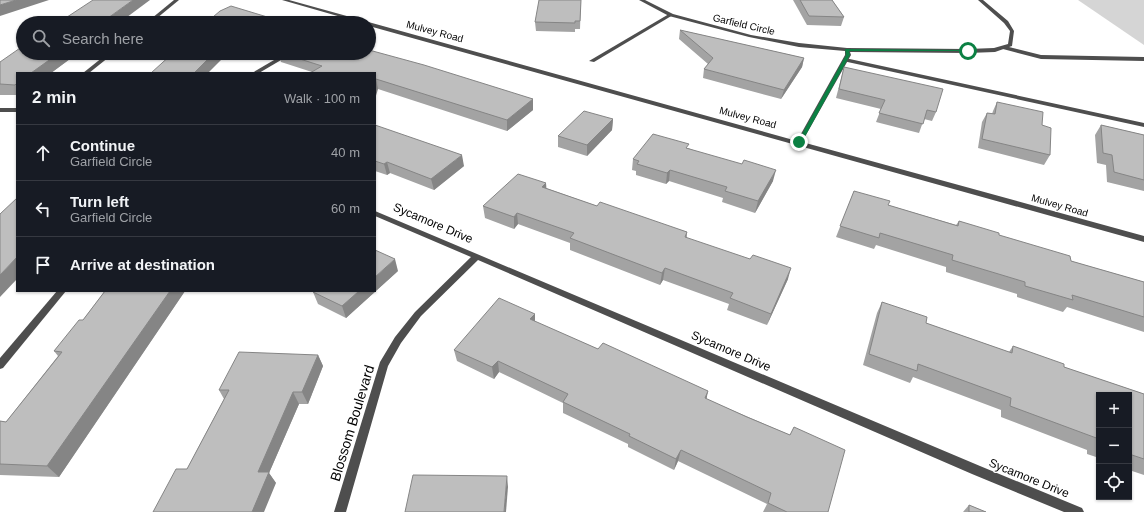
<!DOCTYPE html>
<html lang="en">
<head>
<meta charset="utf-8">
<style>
  body { margin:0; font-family:Helvetica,sans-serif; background:#20242c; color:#f1f3f6 }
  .controls { position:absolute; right:12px; bottom:12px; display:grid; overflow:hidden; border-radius:0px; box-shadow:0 1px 3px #0004 }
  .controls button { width:36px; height:36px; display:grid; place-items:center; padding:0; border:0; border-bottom:1px solid #363941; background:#171b24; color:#f1f3f6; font:20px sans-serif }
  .stop { position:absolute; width:12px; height:12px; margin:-9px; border:3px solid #0b8043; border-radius:50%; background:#fff }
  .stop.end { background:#0b8043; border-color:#fff; box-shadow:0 1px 4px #0008 }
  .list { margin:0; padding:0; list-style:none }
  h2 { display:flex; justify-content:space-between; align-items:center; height:52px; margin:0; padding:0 16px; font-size:17px }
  h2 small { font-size:13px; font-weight:400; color:#9ea1a6 }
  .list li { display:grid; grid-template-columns:26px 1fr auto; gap:12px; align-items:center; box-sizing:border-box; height:56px; padding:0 16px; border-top:1px solid #363941 }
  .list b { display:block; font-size:15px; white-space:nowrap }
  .list p { margin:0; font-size:13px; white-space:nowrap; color:#9ea1a6 }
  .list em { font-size:13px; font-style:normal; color:#9ea1a6 }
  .icon { flex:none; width:22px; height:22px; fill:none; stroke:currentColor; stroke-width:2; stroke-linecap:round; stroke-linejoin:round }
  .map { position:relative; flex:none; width:1144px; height:512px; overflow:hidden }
  .search { position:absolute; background:#171b24; box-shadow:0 1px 3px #0004; left:16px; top:16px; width:360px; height:44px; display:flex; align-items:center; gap:10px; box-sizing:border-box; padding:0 14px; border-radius:22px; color:#9ea1a6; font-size:15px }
  .panel { position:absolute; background:#171b24; box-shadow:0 1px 3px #0004; left:16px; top:72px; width:360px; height:220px; border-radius:0px }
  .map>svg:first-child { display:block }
</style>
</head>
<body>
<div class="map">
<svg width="1144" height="512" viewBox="0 0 1144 512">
  <rect width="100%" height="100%" fill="#fff"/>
  <path fill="#d5d5d5" d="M1078 0H1144V45Z"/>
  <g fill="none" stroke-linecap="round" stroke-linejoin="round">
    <g fill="#4e4e4e" fill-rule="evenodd">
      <path d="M174 0H179L151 23H146Z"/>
      <path d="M669 14 673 15 594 62 589 61Z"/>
      <path d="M1005 46 1041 55 1144 57V61L1041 59 1003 49V47Z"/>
      <path d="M108 53H114L89 73H83Z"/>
      <path d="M845 58 1144 123V127L843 61V59Z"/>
      <rect x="0" y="108" width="17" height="4"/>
    </g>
    <g fill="#4e4e4e" fill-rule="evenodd">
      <path d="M282 0H289L797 141 845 55V51L799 47 749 37 669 16 639 0H645L673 14 751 35 799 43 847 48 968 49 994 48 1008 44 1010 31 1004 23 978 0H983L1008 21 1014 31 1012 46 995 52 968 53 850 52 851 55 802 142 1144 236V242L369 26V23H362Z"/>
      <path d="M286 53H293L259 73H252Z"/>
      <path d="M375 211 980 466 1082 508 1084 512H1064L972 474 478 260 421 316 401 343 388 366 346 512H334L380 362 395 337 415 312 471 257 375 216Z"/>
      <path d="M57 291H66L3 368 0 369V358Z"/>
    </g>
  </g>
  <g fill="#a3a3a3">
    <path d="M581 0 580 29H575V32L536 31 535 22Z"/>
    <path d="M793 0H832L844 17 841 26 807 25Z"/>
    <path d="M680 30 804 58 802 67 781 99 703 78 704 69 708 64 679 39Z"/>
    <path d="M78 53 51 73H17V95H0V62Z"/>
    <path d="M255 53H369L533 99V110L507 131 378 89 312 72 281 62 279 55 273 59Z"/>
    <path d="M844 67 936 112 932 121 924 119 919 133 876 122 881 109 836 98Z"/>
    <path d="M997 102 1042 125 1050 155 1044 165 978 148 982 122 987 113 992 114 993 111Z"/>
    <path d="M613 119 612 130 587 156 558 147V136Z"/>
    <path d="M375 125 464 166 434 190 390 173 387 175 375 171Z"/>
    <path d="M1101 125 1144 135V191L1107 182 1106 165 1097 163 1095 135Z"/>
    <path d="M688 148 773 181 755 213 722 202 723 198 669 181 666 184 636 175V171L632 170 633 159Z"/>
    <path d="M546 188 597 206 687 232V238L788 279 767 325 727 310 729 304 663 280 660 285 570 250V243L518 224 514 229 485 218 483 206Z"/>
    <path d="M854 191 888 205 956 225 959 221 1071 261 1144 282V332L1067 307 1063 312 1017 297V294L946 272V267L876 245 874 249 836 237Z"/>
    <path d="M398 271 346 318 318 304 313 292Z"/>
    <path d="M105 291H185L59 477 0 475V421L6 422 58 356 54 351 83 320Z"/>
    <path d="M882 302 926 323 1009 352 1013 346 1064 367 1144 394V475L1129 470V395H1099V458L1087 454V450L1001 417V410L913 377 910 383 863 365 877 313Z"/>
    <path d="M535 314V322L598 349 708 391 706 399 790 435 794 427 828 512H763L767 504 678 461 674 470 628 447V444L563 413V403L499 372 494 379 457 361 454 350Z"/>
    <path d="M318 355 323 366 308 404H299L269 473 276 483 187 469 224 399 219 390Z"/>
    <path d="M969 505 986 512H963Z"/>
  </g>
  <g fill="#858585">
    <path d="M16 0H49L0 16V5Z"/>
    <path d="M133 0H150L119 23H101Z"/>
    <path d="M59 53H78L51 73H31Z"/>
    <path d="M214 53H228L208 73H194Z"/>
    <path d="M271 53H278L279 55 273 59Z"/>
    <path d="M804 58 802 67 781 99 784 90Z"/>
    <path d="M376 79 378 89 375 99V81Z"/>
    <path d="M533 99V110L507 131V120Z"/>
    <path d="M613 119 612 130 587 156V145Z"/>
    <path d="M462 155 464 166 434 190 431 179Z"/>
    <path d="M387 162 390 173 387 175 384 164Z"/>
    <path d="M670 170 669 181 666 184 667 173Z"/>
    <path d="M776 170 773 181 755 213 758 201Z"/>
    <path d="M546 183 547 195 542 187Z"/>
    <path d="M517 213 518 224 514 229V217Z"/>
    <path d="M17 257V279L0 297V275Z"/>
    <path d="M395 259 398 271 346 318 342 306 359 291H375V277Z"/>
    <path d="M665 268 663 280 660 285 662 273Z"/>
    <path d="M791 268 788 279 767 325 771 314Z"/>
    <path d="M170 291H185L59 477 47 466Z"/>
    <path d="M535 314V325L530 319Z"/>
    <path d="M318 355 323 366 308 404 302 392Z"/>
    <path d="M498 361 499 372 494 379 492 367Z"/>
    <path d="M708 391 706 402 705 398Z"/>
    <path d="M293 392 299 404 269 473 276 483 264 512H252L258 472Z"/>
    <path d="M681 450 678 461 674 470 676 459Z"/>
    <path d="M507 476 508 487 506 512H504Z"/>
  </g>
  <g fill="#bebebe" stroke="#858585">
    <path d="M0 0H16L0 5Z"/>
    <path d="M93 0H133L101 23H58Z"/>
    <path d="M539 0H581L580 21H575V23L535 22Z"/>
    <path d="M800 0H832L844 17 809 16Z"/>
    <path d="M231 6 287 23H206L220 11Z"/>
    <path d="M680 30 804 58 784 90 704 69 713 58Z"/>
    <path d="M23 46V53H59L31 73H17V83L15 85 0 84V62Z"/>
    <path d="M369 50 424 65 533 99 507 120 376 79 375 81V73H310L322 66 281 53H369Z"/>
    <path d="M173 53H214L194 73H151Z"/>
    <path d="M844 67 943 89 936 112 927 110 923 124 879 113 885 100 839 89Z"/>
    <path d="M997 102 1043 112 1042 125 1051 128 1050 155 982 139 987 113 995 114Z"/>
    <path d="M584 111 613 119 587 145 558 136Z"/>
    <path d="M375 125 462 155 431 179 387 162 384 164 375 161Z"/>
    <path d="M1101 125 1144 135V180L1114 172 1112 155 1103 153Z"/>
    <path d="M653 134 689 144 686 148 742 164 744 160 776 170 758 201 725 191 727 187 670 170 667 173 637 164 639 161 633 159Z"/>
    <path d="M518 174 546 183 542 187 597 206 600 202 687 232 685 237 750 259 753 255 791 268 771 314 730 298 733 293 665 268 662 273 570 238 574 233 517 213 514 217 483 206Z"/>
    <path d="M854 191 890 201 888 205 958 226 959 221 999 233V235L1070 256 1071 261 1144 282V317L1072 295 1073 300 1025 286V282L952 260 953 255 880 233 879 238 840 226Z"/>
    <path d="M17 198V257L0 275V214Z"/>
    <path d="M375 250 395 259 375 277Z"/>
    <path d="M105 291H170L47 466 0 464V421L6 422 62 352 54 351 79 320H83Z"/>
    <path d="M314 291H359L342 306 313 292Z"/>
    <path d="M499 298 535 314 530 319 598 349 603 343 708 391 705 398 747 417 790 435 794 427 845 450 828 512H787L768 503 771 493 681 450 676 459 629 436 630 434 563 402 568 394 498 361 492 367 454 350Z"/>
    <path d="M882 302 927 317 926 323 1012 353 1013 346 1064 364V367L1144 394V459L1129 454V395H1099V443V439L1010 406 1011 398 918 364 917 371 869 354Z"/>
    <path d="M239 352 318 355 302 392H293L258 472H269L252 512H153L176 469H187L229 390H219Z"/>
    <path d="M413 475 507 476 504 512H405Z"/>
    <path d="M969 505 986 512H969Z"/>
  </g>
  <path fill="#0b8043" d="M845 49 968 50 970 51H849L850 55 802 142 797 143 846 55Z"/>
  <g text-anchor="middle" stroke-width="3" stroke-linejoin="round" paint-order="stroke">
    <g font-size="10" fill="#000" stroke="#fff">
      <text transform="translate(744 24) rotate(13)" y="4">Garfield Circle</text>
      <text transform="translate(435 31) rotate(15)" y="4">Mulvey Road</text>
      <text transform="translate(748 117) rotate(15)" y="4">Mulvey Road</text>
      <text transform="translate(1060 205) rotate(16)" y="4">Mulvey Road</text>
    </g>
    <g font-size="12" fill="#000" stroke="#fff">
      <text transform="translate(433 223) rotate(23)" y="4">Sycamore Drive</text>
      <text transform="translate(731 351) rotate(23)" y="4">Sycamore Drive</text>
      <text transform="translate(1029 478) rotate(22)" y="4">Sycamore Drive</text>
    </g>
    <g font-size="14" fill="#000" stroke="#fff">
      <text transform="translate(352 423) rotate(-73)" y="5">Blossom Boulevard</text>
    </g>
  </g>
</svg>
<div class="controls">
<button>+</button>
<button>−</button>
<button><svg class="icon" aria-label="locate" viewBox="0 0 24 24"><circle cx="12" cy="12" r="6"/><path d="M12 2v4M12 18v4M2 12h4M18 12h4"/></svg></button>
</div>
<div class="stop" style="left:968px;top:51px"></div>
<div class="stop end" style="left:799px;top:142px"></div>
<div class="search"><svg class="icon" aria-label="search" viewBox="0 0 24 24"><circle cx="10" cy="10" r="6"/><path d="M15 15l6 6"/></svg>Search here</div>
<section class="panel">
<h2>2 min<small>Walk · 100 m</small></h2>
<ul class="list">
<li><svg class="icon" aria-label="ahead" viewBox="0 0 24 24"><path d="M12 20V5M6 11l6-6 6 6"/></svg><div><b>Continue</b><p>Garfield Circle</p></div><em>40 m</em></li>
<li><svg class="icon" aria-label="left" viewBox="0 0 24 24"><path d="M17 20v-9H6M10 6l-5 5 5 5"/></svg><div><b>Turn left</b><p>Garfield Circle</p></div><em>60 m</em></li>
<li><svg class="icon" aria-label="arrive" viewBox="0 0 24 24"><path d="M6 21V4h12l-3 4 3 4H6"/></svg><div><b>Arrive at destination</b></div></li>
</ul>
</section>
</div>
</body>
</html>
